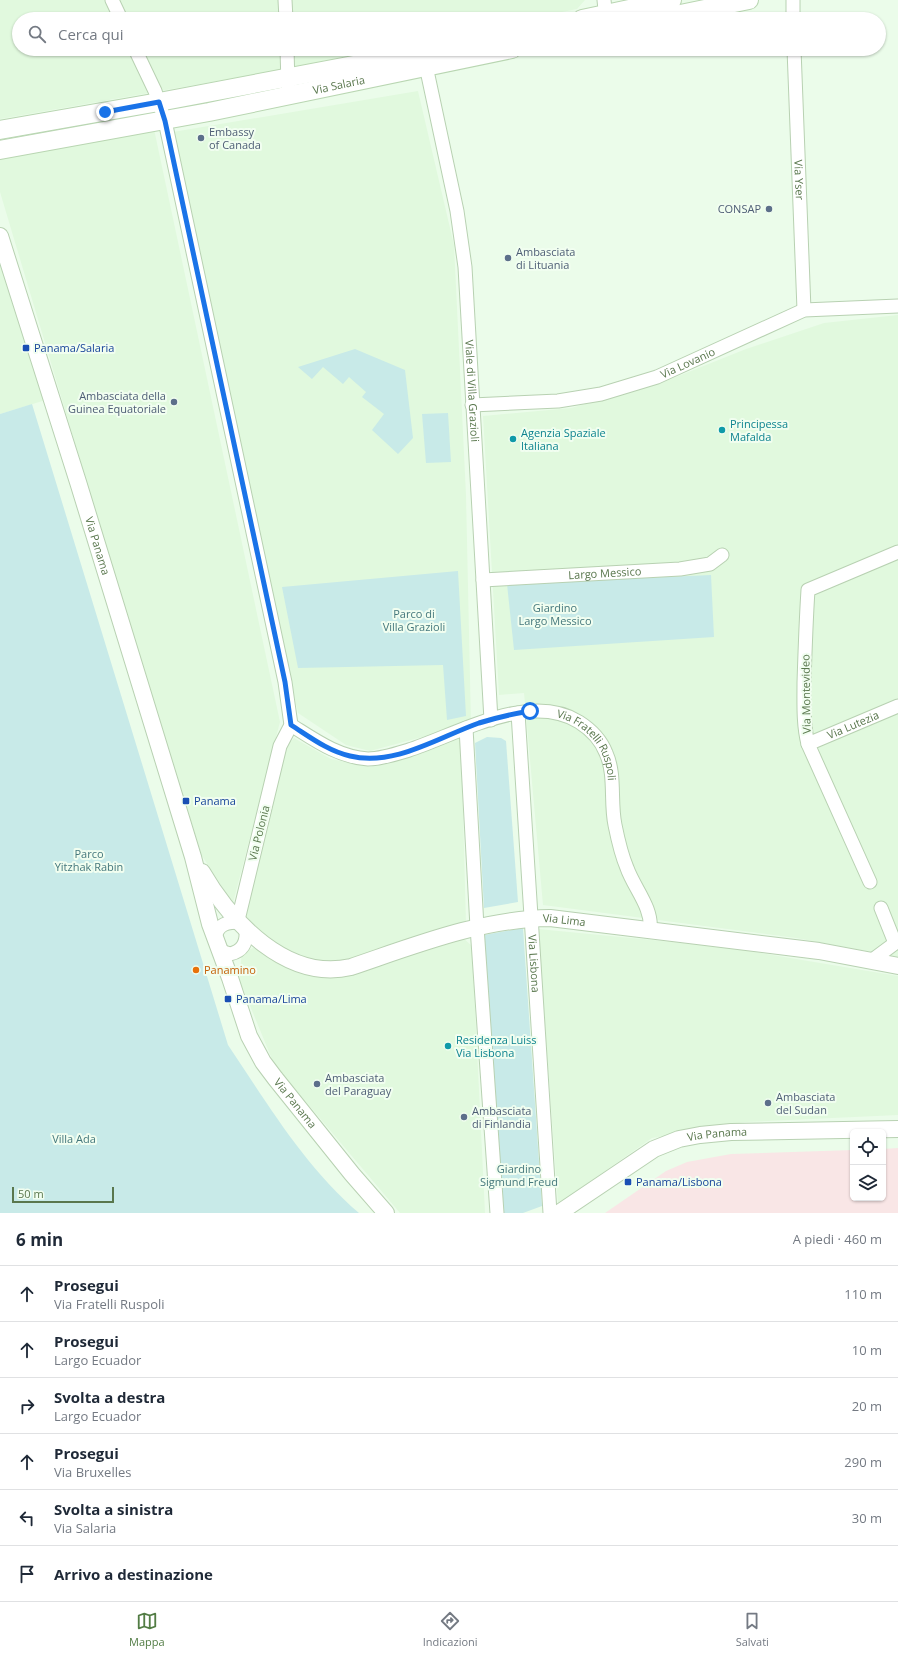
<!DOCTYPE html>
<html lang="it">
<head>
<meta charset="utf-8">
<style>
  body { margin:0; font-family:"Open Sans",sans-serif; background:#f6f6f7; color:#1f2937 }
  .controls { position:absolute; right:12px; bottom:12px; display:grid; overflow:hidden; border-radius:6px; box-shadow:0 1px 3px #0004 }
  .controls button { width:36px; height:36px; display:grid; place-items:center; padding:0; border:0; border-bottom:1px solid #e0e1e3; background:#fff; color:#1f2937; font:20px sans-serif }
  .scale { position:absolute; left:12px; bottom:10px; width:102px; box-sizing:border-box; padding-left:4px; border:2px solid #59774d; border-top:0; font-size:11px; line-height:14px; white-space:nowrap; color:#59774d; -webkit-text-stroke:3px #f1fef0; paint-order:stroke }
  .stop { position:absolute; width:12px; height:12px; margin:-9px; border:3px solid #1a73e8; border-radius:50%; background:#fff }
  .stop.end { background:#1a73e8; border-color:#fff; box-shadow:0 1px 4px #0008 }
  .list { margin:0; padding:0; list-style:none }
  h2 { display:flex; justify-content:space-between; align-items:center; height:52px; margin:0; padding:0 16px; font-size:17px }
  h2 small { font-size:13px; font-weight:400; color:#747a83 }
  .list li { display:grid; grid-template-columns:26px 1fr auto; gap:12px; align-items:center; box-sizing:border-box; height:56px; padding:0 16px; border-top:1px solid #e0e1e3 }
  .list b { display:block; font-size:15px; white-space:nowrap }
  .list p { margin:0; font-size:13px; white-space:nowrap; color:#747a83 }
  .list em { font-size:13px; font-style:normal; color:#747a83 }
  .icon { flex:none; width:22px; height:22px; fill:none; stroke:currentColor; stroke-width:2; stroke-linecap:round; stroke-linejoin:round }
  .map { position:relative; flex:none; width:898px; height:1213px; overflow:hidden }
  .search { position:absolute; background:#fff; box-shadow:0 1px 3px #0004; left:12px; right:12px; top:12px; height:44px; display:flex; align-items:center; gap:10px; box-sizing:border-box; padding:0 14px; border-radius:22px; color:#747a83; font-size:15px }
  .sheet { height:388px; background:#fff }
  nav { display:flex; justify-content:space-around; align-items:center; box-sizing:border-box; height:56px; border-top:1px solid #e0e1e3; background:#fff; font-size:11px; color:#747a83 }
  nav a { display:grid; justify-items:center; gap:2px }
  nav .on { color:#527c44 }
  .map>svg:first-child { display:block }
</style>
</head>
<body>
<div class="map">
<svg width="898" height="1213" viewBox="0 0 898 1213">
  <rect width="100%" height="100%" fill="#ebfcea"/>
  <g fill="#e1f9de">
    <path d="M0 0H585L577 9 527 19H19V49H381L269 72 0 119Z"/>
    <path d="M418 91 454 245 466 495 471 724 370 751 346 745 298 713 167 133Z"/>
    <path d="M154 129 280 722 233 903 202 856 108 554 0 192V159Z"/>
    <path d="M0 250 49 399 0 414Z"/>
    <path d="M898 315V957L796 938 543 905 524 693 499 695 483 416 571 408 661 383 746 349 824 323Z"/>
    <path d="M461 735 466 924 331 966 289 952 245 919 285 748 294 738 331 759 370 767 387 764Z"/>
    <path d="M538 929 725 947 898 976V1115L745 1122 652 1138 558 1204Z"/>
    <path d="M462 937 472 946 485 1213H400L274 1064 239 979 242 953 257 946 334 977Z"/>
  </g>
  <path fill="#f9e6e6" d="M898 1148V1213H605L666 1171 687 1162 731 1154 853 1150V1198H883V1149Z"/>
  <g fill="#c8eae8">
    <path d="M355 349 405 370 413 438 398 454 372 430 384 414 362 397 366 392 349 377 343 384 323 367 312 379 298 367Z"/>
    <path d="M32 404 228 1045C267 1103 305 1167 359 1213H0V414Z"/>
    <path d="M448 413 451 462 426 463 422 414Z"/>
    <path d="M458 571 466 716 447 720 443 665 298 668 282 587Z"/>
    <path d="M711 575 714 637 514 650 507 584Z"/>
    <path d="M487 737 501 738 506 741 518 902 484 908 475 743Z"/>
    <path d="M523 928 542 1206 523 1213H501L484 935Z"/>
  </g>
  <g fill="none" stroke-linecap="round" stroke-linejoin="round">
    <defs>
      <g id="minor">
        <path d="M112 0 121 19"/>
        <path d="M285 0 286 19"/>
        <path d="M604 0 606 19"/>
        <path d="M793 0V19"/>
        <path d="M135 49 155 91 165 121 285 682 291 725 280 746 238 920"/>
        <path d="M287 49 288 85"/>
        <path id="s1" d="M794 49 804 310"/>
        <path id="s2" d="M426 66 457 211 465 267 491 720"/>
        <path id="s3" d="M472 405 558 401 601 394 657 377 804 310 898 306"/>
        <path id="s4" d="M483 580 680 569 710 564 722 555"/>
        <path id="s5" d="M518 713 550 1213"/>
        <path id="s6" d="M291 725C315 740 338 757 368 759 381 759 396 754 409 750 458 734 529 691 579 722 590 729 601 740 606 753 616 775 610 802 615 825 618 840 621 854 627 868 634 888 653 908 650 930"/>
        <path d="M466 728 477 927 497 1213"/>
        <path id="s7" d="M808 744 898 706"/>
        <path d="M870 882 808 744C803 724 804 703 804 683 805 651 806 621 808 590L898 552"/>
        <path d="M881 908 895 943"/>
        <path d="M215 937C218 924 227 922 240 922"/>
        <path d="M220 951 230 954C243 951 247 942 246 930"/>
        <path d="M871 961 898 941"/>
      </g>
      <g id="tertiary">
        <path id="s8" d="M0 236 78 482 193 857 210 924 230 978 249 1036 263 1062 275 1078 352 1174 386 1213"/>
        <path id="s9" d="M202 872C231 922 287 982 351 967 416 945 481 919 550 918L819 951 898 966"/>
        <path id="s10" d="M559 1213 654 1149 679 1139 700 1135 731 1132 898 1129"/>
      </g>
      <g id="secondary">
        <path d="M582 19 672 0"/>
        <path d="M656 19 749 0"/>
        <path d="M0 130 159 102 438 49"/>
        <path id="s11" d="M0 150 209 112 512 49"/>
      </g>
    </defs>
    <use href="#minor" stroke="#b8d1b2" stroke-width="15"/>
    <use href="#tertiary" stroke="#b8d1b2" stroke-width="18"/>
    <use href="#secondary" stroke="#b9d6b2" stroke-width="20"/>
    <use href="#minor" stroke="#fff" stroke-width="13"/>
    <use href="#tertiary" stroke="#fff" stroke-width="16"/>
    <use href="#secondary" stroke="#fff" stroke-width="18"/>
  </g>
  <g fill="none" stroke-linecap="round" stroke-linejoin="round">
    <path stroke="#1a73e8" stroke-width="5" d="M105 112 159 102 165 121 285 682 291 725C310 737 328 751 350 756 394 767 439 737 479 723 495 718 512 714 530 711"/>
  </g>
  <g fill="#5c6f8a" stroke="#f1fef0" stroke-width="1.5">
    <circle cx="201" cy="138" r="4"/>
    <circle cx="769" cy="209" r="4"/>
    <circle cx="508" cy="258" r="4"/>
    <circle cx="174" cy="402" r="4"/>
    <circle cx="317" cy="1084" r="4"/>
    <circle cx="768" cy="1103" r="4"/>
    <circle cx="464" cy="1117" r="4"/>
  </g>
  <g fill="#1a4fb4" stroke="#f1fef0" stroke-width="1.5">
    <rect x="22" y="344" width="8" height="8" rx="2"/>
    <rect x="182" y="797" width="8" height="8" rx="2"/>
    <rect x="224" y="995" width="8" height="8" rx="2"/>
    <rect x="624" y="1178" width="8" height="8" rx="2"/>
  </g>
  <g fill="#0f9aa8" stroke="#f1fef0" stroke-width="1.5">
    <circle cx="722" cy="430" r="4"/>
    <circle cx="513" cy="439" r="4"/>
    <circle cx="448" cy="1046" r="4"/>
  </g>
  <circle fill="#e8710a" stroke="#f1fef0" stroke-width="1.5" cx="196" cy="970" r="4"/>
  <g text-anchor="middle" stroke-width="4" stroke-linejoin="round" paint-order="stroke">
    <g font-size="11" fill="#59774d" stroke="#f1fef0">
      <text dy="4" stroke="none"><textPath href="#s11" startOffset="345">Via Salaria</textPath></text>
      <text dy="4" stroke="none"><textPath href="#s1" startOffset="131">Via Yser</textPath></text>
      <text dy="4" stroke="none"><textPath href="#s3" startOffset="222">Via Lovanio</textPath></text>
      <text dy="4" stroke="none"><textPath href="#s2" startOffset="329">Viale di Villa Grazioli</textPath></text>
      <text dy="4" stroke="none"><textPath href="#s8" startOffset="325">Via Panama</textPath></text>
      <text dy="4" stroke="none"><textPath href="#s4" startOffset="122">Largo Messico</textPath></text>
      <text transform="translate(806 694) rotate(-91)" y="4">Via Montevideo</text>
      <text dy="4" stroke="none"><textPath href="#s7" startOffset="49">Via Lutezia</textPath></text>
      <text dy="4" stroke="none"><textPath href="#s6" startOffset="329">Via Fratelli Ruspoli</textPath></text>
      <text transform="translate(259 833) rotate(-76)" y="4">Via Polonia</text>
      <text dy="4" stroke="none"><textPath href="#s9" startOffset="409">Via Lima</textPath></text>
      <text dy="4" stroke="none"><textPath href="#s5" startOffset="251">Via Lisbona</textPath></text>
      <text dy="4" stroke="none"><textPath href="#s8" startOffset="920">Via Panama</textPath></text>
      <text dy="4" stroke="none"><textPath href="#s10" startOffset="180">Via Panama</textPath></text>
    </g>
    <g font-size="11" fill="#4e5e75" stroke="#f1fef0" text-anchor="start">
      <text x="209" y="136">Embassy<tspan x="209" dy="13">of Canada</tspan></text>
      <text x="761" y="213" text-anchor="end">CONSAP</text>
      <text x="516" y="256">Ambasciata<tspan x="516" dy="13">di Lituania</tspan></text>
      <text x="166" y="400" text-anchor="end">Ambasciata della<tspan x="166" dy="13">Guinea Equatoriale</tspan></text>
      <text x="325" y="1082">Ambasciata<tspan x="325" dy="13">del Paraguay</tspan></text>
      <text x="776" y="1101">Ambasciata<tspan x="776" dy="13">del Sudan</tspan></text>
      <text x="472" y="1115">Ambasciata<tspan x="472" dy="13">di Finlandia</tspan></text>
    </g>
    <g font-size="11" fill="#164399" stroke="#f1fef0" text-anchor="start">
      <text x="34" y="352">Panama/Salaria</text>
      <text x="194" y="805">Panama</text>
      <text x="236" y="1003">Panama/Lima</text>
      <text x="636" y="1186">Panama/Lisbona</text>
    </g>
    <g font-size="11" fill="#0d838f" stroke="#f1fef0" text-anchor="start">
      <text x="730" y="428">Principessa<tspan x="730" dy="13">Mafalda</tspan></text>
      <text x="521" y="437">Agenzia Spaziale<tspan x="521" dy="13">Italiana</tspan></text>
      <text x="456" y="1044">Residenza Luiss<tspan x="456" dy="13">Via Lisbona</tspan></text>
    </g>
    <g font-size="11" fill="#45787c" stroke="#f1fef0">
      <text x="555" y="612">Giardino<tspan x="555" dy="13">Largo Messico</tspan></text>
      <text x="414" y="618">Parco di<tspan x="414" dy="13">Villa Grazioli</tspan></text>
      <text x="89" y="858">Parco<tspan x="89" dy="13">Yitzhak Rabin</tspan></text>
      <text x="74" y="1143">Villa Ada</text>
      <text x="519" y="1173">Giardino<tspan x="519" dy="13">Sigmund Freud</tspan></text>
    </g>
    <g font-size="11" fill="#c56008" stroke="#f1fef0" text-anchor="start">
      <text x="204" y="974">Panamino</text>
    </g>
  </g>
</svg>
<div class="controls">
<button><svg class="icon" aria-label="locate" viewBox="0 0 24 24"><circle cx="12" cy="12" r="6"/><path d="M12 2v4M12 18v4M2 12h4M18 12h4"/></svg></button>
<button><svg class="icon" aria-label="layers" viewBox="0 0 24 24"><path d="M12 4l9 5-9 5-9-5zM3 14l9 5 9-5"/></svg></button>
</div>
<div class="scale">50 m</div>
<div class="stop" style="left:530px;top:711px"></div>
<div class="stop end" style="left:105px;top:112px"></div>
<div class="search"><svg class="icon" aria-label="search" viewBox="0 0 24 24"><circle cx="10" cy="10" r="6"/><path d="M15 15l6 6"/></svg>Cerca qui</div>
</div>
<section class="sheet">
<h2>6 min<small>A piedi · 460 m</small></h2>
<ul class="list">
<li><svg class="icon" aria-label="ahead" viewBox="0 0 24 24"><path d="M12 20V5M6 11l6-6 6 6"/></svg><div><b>Prosegui</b><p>Via Fratelli Ruspoli</p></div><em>110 m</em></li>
<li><svg class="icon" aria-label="ahead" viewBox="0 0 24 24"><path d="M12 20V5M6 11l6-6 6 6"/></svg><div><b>Prosegui</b><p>Largo Ecuador</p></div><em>10 m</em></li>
<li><svg class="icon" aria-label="right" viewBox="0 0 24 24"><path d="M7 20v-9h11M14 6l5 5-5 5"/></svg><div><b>Svolta a destra</b><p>Largo Ecuador</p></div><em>20 m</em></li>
<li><svg class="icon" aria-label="ahead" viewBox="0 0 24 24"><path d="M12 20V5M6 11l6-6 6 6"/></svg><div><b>Prosegui</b><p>Via Bruxelles</p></div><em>290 m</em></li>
<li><svg class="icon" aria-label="left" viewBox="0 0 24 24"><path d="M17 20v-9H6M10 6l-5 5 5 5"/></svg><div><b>Svolta a sinistra</b><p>Via Salaria</p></div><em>30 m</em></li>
<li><svg class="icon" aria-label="arrive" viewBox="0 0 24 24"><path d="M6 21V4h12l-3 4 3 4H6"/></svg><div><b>Arrivo a destinazione</b></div></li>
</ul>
</section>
<nav>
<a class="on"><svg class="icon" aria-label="map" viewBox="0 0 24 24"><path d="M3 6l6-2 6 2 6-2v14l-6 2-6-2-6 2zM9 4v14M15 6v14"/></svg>Mappa</a>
<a><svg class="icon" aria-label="directions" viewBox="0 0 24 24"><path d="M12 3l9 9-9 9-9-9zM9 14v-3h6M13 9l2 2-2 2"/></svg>Indicazioni</a>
<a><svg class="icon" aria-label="saved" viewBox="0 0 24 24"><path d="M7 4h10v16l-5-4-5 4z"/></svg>Salvati</a>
</nav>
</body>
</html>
